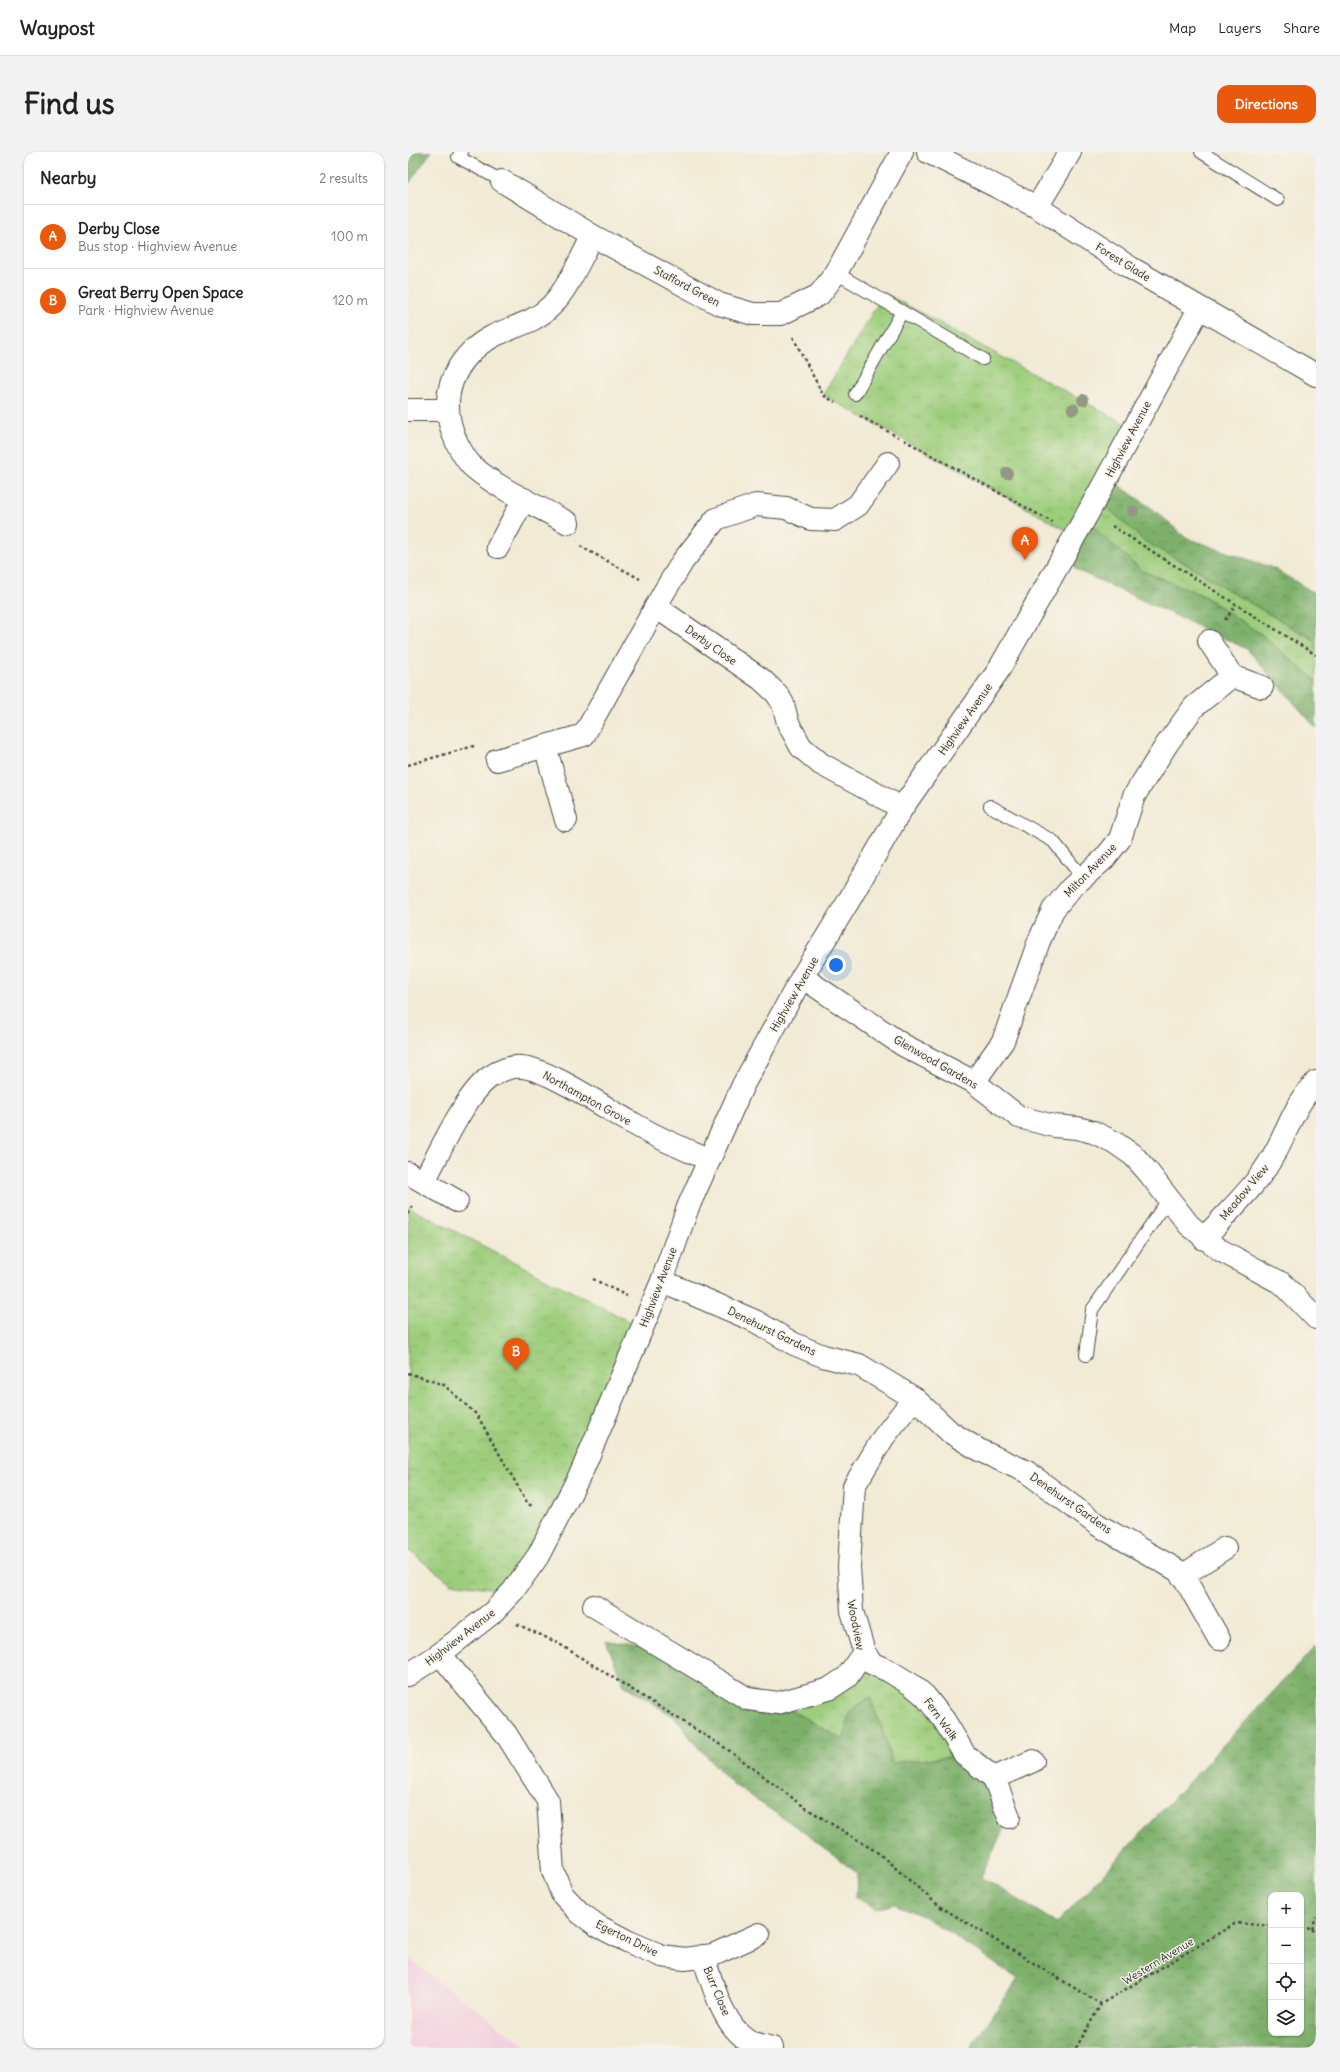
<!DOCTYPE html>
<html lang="en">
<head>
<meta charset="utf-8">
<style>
  body { margin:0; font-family:Delius,sans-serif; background:#f2f2f2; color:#222 }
  .controls { position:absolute; right:12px; bottom:12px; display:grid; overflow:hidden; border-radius:8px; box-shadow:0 1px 3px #0004 }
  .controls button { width:36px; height:36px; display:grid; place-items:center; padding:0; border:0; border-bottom:1px solid #e0e0e0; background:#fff; color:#222; font:20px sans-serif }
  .you { position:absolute; left:428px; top:813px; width:14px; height:14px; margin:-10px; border:3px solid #fff; border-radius:50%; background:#1a73e8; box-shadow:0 0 0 6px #1a73e833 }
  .badge { display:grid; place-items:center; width:26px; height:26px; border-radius:50%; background:#ea580c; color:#fff; font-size:13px; font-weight:700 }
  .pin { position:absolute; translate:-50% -33px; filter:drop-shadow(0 1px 2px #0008) }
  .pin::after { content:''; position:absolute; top:21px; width:14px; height:12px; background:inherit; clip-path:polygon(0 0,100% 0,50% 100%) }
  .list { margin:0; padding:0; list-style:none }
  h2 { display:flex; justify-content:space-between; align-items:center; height:52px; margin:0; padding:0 16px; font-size:17px }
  h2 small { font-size:13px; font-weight:400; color:#767676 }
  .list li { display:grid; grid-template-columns:26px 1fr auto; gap:12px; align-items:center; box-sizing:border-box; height:64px; padding:0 16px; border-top:1px solid #e0e0e0 }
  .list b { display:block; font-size:15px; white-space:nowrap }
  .list p { margin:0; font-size:13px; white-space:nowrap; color:#767676 }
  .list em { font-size:13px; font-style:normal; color:#767676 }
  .icon { flex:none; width:22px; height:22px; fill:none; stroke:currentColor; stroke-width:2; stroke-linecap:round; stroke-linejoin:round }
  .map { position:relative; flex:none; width:908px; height:1896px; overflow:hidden; border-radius:12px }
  header { display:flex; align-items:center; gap:24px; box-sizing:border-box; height:56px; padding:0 20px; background:#fff; border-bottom:1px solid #e0e0e0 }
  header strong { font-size:19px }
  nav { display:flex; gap:22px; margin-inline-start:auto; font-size:14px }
  .intro { display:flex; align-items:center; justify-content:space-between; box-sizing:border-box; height:96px; padding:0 24px }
  h1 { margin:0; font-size:28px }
  .button { padding:10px 18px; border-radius:12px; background:#ea580c; color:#fff; font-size:14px; font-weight:700 }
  main { display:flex; gap:24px; padding:0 24px }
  aside { flex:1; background:#fff; border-radius:12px; box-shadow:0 1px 3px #0004 }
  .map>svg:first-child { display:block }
</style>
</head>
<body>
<header>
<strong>Waypost</strong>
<nav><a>Map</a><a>Layers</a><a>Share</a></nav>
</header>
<div class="intro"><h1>Find us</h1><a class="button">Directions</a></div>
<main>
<aside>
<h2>Nearby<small>2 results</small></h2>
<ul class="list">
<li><span class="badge">A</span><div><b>Derby Close</b><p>Bus stop · Highview Avenue</p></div><em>100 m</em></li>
<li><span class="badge">B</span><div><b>Great Berry Open Space</b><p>Park · Highview Avenue</p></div><em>120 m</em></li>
</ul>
</aside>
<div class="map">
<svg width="908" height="1896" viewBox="0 0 908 1896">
  <defs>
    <pattern id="grass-tufts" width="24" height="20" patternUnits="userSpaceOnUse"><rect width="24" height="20" fill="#9dcd7c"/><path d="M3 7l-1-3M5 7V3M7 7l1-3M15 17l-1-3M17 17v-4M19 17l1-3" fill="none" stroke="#87b06b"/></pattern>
    <pattern id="forest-crowns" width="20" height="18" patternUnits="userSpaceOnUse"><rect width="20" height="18" fill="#7eb06c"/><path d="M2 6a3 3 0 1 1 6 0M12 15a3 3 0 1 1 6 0" fill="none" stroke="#678f59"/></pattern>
    <pattern id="park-crowns" width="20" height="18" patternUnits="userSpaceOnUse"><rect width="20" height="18" fill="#9dcd7c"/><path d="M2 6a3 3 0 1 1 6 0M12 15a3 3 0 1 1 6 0" fill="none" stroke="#87b06b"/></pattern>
  </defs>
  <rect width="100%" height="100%" fill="#f7f3e8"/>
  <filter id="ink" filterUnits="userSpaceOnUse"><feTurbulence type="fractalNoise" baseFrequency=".025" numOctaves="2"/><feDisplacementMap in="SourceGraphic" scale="8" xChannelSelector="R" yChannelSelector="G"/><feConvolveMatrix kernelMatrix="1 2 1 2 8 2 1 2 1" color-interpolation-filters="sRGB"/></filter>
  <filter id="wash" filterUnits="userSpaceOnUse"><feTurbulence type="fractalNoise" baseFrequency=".012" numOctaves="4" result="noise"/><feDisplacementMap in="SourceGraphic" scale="16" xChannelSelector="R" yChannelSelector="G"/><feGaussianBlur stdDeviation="0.9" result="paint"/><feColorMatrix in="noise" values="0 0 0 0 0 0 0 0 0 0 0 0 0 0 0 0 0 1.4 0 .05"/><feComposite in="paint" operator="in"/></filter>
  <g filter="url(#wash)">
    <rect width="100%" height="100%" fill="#f1ead5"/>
    <path fill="#f3cfdf" d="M0 1806 120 1896H0Z"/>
    <g fill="url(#grass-tufts)" stroke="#647c54">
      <path d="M476 141 725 276 688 345 736 389 791 419 828 443 908 489V529L854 483 794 443 734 419 676 367 667 383 415 243Z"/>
      <path d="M456 1500 481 1519 557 1603 484 1611 471 1568 442 1559 436 1588 370 1551 393 1544Z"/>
    </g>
    <g fill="url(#forest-crowns)" stroke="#546e4c" fill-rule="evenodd">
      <path d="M0 0H23L0 33Z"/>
      <path d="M712 334 746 358 778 386 865 416 908 442V489L828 443 791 419 736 389 688 345 693 337Z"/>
      <path d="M676 367 734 419 794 443 854 483 908 529V576L839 497 669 418 657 402Z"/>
      <path d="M198 1489 259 1500 370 1551 435 1588 442 1559 462 1545 471 1568 484 1611 557 1603 601 1665 573 1725 649 1771 908 1494V1896H562L610 1827 519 1766 487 1752 468 1757 448 1745 449 1721 393 1678 326 1633 287 1592 267 1565 216 1533ZM863 1743H893V1881H863Z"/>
    </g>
    <path fill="url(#park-crowns)" stroke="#647c54" d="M0 1055 234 1176 105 1439 43 1431 0 1398Z"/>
  </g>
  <g filter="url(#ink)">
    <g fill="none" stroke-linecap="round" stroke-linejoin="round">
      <defs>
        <g id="service">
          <path d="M54 0 50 5 94 29"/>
          <path d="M793 0 870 48"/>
          <path d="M428 121 575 207"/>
          <path d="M447 242 494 160"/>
          <path d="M582 654 645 689 675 726"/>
          <path d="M678 1203 684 1158 760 1048"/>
        </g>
        <g id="minor">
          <path d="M520 0 629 55 723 116 908 223"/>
          <path d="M94 29 185 84 311 152 345 162H373L411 143 428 121 494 0"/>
          <path d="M629 55 662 0"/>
          <path d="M0 258H39"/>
          <path d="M160 371C130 354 90 337 64 314 58 308 53 299 49 291 33 257 38 224 65 198 89 175 120 177 143 154 160 137 173 105 185 84"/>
          <path d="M90 395 116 347"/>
          <path d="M248 455 353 527 369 542 375 552 380 571 393 595 413 612 494 656"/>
          <path d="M801 489 824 524 854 535"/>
          <path d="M137 594 158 668"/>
          <path d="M89 608 176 583 256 440 275 409 308 367 348 353 378 356 403 367 427 368 450 353 480 311"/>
          <path d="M394 825 495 893 566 930 611 965 646 974 669 976 685 980 706 990 726 1004 740 1020 781 1073 812 1098 875 1132 908 1166"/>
          <path d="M566 930 595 889 631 789 645 758 663 736 696 707 712 687 726 644 759 592 786 555 824 524"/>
          <path d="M0 1021 49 1049"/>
          <path d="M16 1029C31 1002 57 942 82 925 90 919 103 914 113 915 140 916 200 958 226 972 250 986 275 997 300 1007"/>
          <path d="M796 1087C819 1060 848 1035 865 1004 881 977 885 955 908 930"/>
          <path d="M254 1129 347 1169 386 1192 415 1204 451 1213 506 1246 542 1280 571 1298 619 1320 690 1373 769 1418 777 1427 811 1487"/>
          <path d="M774 1424 817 1396"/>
          <path d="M186 1454 340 1547 370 1551 421 1537 439 1525 456 1500 444 1459 441 1415 446 1334 475 1286 506 1246"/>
          <path d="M456 1500 463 1511 481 1519 504 1533 517 1544 536 1568 557 1603 586 1626 625 1609"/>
          <path d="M32 1502 98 1582 140 1649 145 1719 154 1742 172 1761 190 1774 221 1790 254 1804 277 1807 305 1803 351 1782"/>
          <path d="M0 1523 32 1502 84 1461 105 1439 130 1404 174 1319 254 1129 280 1055 335 933 394 825 440 750 494 656 590 519 681 359 791 157"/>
          <path d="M586 1626 601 1665"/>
          <path d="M295 1804C304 1830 315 1874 340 1888 347 1892 356 1894 364 1896"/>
        </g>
      </defs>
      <use href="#service" stroke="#494844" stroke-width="14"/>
      <use href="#minor" stroke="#494844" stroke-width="24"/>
      <g stroke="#494844" stroke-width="2.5" stroke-dasharray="3 3" stroke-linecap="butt">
        <path d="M385 185 415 243 427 250"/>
        <path d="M452 264 490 285"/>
        <path d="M496 288 644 370"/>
        <path d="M704 374 908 503"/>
        <path d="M172 394 232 427"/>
        <path d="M817 468 828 453"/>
        <path d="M0 613 66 594"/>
        <path d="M0 1062 4 1054"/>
        <path d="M185 1127 219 1144"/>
        <path d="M0 1221 36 1233 69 1263 120 1352 126 1355"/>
        <path d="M109 1472 148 1490 319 1597 398 1656 469 1700 531 1754 693 1852"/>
        <path d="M893 1776 904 1777"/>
        <path d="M904 1777 908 1765"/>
        <path d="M904 1777 908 1781"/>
        <path d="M668 1896 693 1852 828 1771 863 1774"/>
      </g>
      <use href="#service" stroke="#fff" stroke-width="12"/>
      <use href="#minor" stroke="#fff" stroke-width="22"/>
    </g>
    <g fill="#949882">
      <circle cx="675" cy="248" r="6"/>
      <circle cx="665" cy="257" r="6"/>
      <circle cx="599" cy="321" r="6"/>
      <circle cx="725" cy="359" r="6"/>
    </g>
  </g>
  <g text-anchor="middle" stroke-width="3" stroke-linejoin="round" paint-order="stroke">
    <g font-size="11" fill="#2b2b2b" stroke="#f7f3e8">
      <text transform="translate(715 110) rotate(32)" y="4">Forest Glade</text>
      <text transform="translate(279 134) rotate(28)" y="4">Stafford Green</text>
      <text transform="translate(720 287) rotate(-62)" y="4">Highview Avenue</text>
      <text transform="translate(303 493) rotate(35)" y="4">Derby Close</text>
      <text transform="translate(557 567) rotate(-55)" y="4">Highview Avenue</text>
      <text transform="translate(682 718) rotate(-46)" y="4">Milton Avenue</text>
      <text transform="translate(386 842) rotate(-60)" y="4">Highview Avenue</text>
      <text transform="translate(528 910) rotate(30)" y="4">Glenwood Gardens</text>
      <text transform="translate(179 946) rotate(29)" y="4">Northampton Grove</text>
      <text transform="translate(836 1040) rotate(-50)" y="4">Meadow View</text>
      <text transform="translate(250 1135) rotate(-69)" y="4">Highview Avenue</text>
      <text transform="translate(364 1179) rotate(26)" y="4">Denehurst Gardens</text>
      <text transform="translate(663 1351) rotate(35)" y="4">Denehurst Gardens</text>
      <text transform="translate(448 1473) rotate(79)" y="4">Woodview</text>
      <text transform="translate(52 1485) rotate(-38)" y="4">Highview Avenue</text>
      <text transform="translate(533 1567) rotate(54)" y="4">Fern Walk</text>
      <text transform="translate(219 1786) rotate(26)" y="4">Egerton Drive</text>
      <text transform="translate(750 1809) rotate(-31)" y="4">Western Avenue</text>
      <text transform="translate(309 1839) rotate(67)" y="4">Burr Close</text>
    </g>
  </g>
</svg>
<div class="controls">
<button>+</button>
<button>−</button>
<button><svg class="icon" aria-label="locate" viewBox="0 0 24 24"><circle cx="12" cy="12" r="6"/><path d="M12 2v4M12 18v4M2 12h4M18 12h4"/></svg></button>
<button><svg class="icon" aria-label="layers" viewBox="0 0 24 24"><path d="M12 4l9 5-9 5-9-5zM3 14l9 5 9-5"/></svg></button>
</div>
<div class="you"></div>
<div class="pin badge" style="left:617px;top:408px">A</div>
<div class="pin badge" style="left:108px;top:1219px">B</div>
</div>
</main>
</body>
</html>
